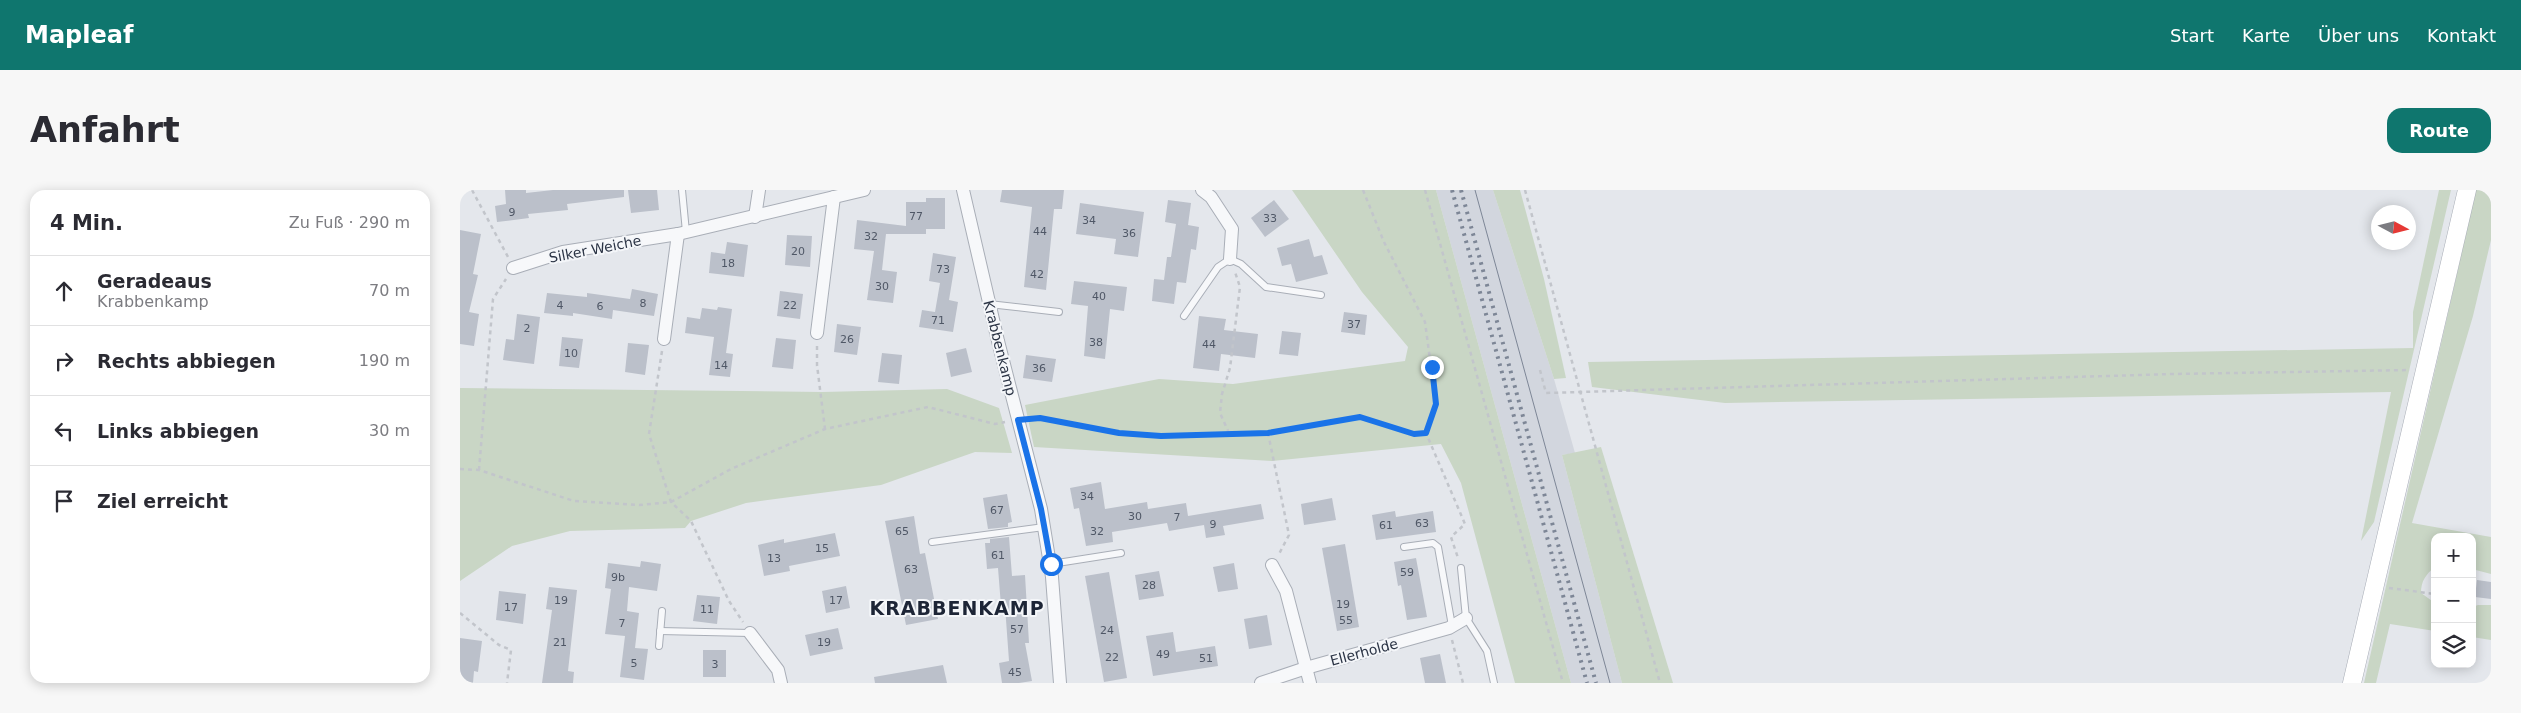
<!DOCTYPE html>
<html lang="de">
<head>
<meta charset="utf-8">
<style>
  body { margin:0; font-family:"DejaVu Sans",sans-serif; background:#f7f7f7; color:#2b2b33 }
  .controls { position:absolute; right:15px; bottom:15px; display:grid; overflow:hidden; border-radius:10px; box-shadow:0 2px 12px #0003 }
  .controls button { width:45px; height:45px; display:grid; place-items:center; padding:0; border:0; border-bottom:1px solid #e1e1e2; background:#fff; color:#2b2b33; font:25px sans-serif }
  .compass { position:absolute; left:1911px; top:15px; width:45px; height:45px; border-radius:50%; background:#fff; box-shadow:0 2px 12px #0003; rotate:97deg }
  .stop { position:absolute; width:15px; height:15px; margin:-11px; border:4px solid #1a73e8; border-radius:50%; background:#fff }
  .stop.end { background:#1a73e8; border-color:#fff; box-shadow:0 1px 5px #0008 }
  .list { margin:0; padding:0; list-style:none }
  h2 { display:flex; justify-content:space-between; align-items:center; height:65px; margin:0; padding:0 20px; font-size:21px }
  h2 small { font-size:16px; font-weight:400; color:#7c7c81 }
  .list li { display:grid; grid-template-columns:32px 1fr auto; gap:15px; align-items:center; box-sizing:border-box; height:70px; padding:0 20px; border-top:1px solid #e1e1e2 }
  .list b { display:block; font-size:19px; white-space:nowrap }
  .list p { margin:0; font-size:16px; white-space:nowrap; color:#7c7c81 }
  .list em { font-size:16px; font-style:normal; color:#7c7c81 }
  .icon { flex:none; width:28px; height:28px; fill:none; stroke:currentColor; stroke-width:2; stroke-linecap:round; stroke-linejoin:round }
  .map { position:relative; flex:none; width:2031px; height:493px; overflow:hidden; border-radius:15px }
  header { display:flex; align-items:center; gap:30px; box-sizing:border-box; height:70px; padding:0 25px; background:#0f766e; color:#fff }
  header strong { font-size:24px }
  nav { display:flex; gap:28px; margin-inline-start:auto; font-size:18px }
  .intro { display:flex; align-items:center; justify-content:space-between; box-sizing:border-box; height:120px; padding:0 30px }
  h1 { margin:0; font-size:35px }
  .button { padding:12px 22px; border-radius:15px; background:#0f766e; color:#fff; font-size:18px; font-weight:700 }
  main { display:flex; gap:30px; padding:0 30px }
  aside { flex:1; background:#fff; border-radius:15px; box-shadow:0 2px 12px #0003 }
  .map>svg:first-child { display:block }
</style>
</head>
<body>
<header>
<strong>Mapleaf</strong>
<nav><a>Start</a><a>Karte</a><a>Über uns</a><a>Kontakt</a></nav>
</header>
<div class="intro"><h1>Anfahrt</h1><a class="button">Route</a></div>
<main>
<aside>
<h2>4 Min.<small>Zu Fuß · 290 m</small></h2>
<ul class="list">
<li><svg class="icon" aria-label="ahead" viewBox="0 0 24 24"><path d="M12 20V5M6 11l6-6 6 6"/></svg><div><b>Geradeaus</b><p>Krabbenkamp</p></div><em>70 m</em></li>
<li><svg class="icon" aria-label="right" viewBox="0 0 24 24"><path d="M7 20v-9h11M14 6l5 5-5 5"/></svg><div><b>Rechts abbiegen</b></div><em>190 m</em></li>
<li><svg class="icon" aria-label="left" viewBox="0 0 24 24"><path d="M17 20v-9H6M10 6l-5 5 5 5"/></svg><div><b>Links abbiegen</b></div><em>30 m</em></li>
<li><svg class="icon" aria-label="arrive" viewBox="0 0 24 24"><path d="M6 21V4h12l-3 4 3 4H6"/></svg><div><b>Ziel erreicht</b></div></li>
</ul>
</aside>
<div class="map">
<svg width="2031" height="493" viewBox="0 0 2031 493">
  <rect width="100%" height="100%" fill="#e4e7ec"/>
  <path fill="#d2d6de" d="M976 0H1033L1094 189 1115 263 1102 265 1162 493H1111Z"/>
  <g fill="#c9d6c5">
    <path d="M832 0H976L1111 493H1055L1001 293 981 254 812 271 574 257 565 215 699 189 773 194 945 171 948 157 902 102Z"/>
    <path d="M1033 0H1060L1084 89 1106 188 1094 189Z"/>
    <path d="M1979 0H1991L1914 332 1901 351 1931 202 1265 213 1132 197 1128 172 1953 158V122Z"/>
    <path d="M2016 0H2031V50L2013 126 1952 333 2031 347V384L2012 379V347H1975V377C1966 384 1961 391 1961 403L1975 413V441L1930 434 1916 493H1904Z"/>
    <path d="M0 198 362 202 487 199 539 218 552 263 515 262 421 295 286 313 231 331 225 338 110 341 52 356 0 391Z"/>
    <path d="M1141 257 1213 493H1162L1102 265Z"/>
    <path d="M2018 415H2031V450L2012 447V417Z"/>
  </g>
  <g fill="#bbc0ca">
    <path d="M45 0H66V3L93 0H164V7L107 14 108 20 68 24 69 28 37 32 35 16 46 14Z"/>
    <path d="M168 0H197L199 20 171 23Z"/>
    <path d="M542 0H604L602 19H594L586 100 564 97 572 17 540 12Z"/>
    <path d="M466 8H485V39H466V44H426L422 80 437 82 433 113 407 110 414 61 394 59 397 30 446 36V12H466Z"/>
    <path d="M708 10 731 13 728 35 739 37 736 60 731 59 726 93 717 92 714 114 692 111 694 89 704 90 707 67H711L716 34 705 32Z"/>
    <path d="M814 10 829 29 805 47 791 28Z"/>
    <path d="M620 13 684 22 678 67 654 64 656 49 616 44Z"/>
    <path d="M0 40 21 44 13 84 18 85 9 122 19 124 14 156 0 154Z"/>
    <path d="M327 45 352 46 350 77 325 75Z"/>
    <path d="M849 49 854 67 862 65 868 84 836 92 831 74 822 76 817 58Z"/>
    <path d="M267 52 288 55 284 87 249 83 251 62 265 64Z"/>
    <path d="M473 63 496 67 489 110 498 112 493 142 459 137 462 120 475 122 480 93 469 91Z"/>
    <path d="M614 91 667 97 664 121 650 119 645 169 624 166 628 116 611 114Z"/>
    <path d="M172 99 198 104 194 126 153 120 152 129 113 123V126L84 123 87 103 127 107V103L170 109Z"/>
    <path d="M320 101 343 104 340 129 317 126Z"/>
    <path d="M258 117 272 119 266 163 273 164 270 187 249 185 254 147 225 143 227 127 240 129 242 118 257 120Z"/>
    <path d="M884 122 907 125 905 145 881 142Z"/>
    <path d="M57 124 80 127 74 174 43 170 46 149 54 150Z"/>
    <path d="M739 126 766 129 764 140 798 144 795 168 761 164 759 181 733 178Z"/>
    <path d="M377 134 401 137 397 165 374 162Z"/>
    <path d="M822 141 841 143 838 166 819 164Z"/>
    <path d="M102 147 123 149 119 178 99 176Z"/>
    <path d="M316 148 336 150 333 179 312 177Z"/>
    <path d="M168 153 189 155 185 185 165 182Z"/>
    <path d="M506 158 512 182 491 187 486 163Z"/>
    <path d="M422 163 442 165 439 194 418 192Z"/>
    <path d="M566 165 596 169 592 192 563 188Z"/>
    <path d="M641 292 645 319 687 312 688 319 726 313 728 326 801 314 804 329 763 336 765 345 746 348 744 335 709 341 707 333 652 342 653 352 626 356 619 318 614 319 610 298Z"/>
    <path d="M547 304 552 332 548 333V337L528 339 523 308Z"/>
    <path d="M872 308 876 330 844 335 841 314Z"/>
    <path d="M935 321 936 327 973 321 976 342 916 350 912 325Z"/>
    <path d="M454 326 460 364 465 363 478 429 446 435 425 331Z"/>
    <path d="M375 343 380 366 329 376 330 381 304 386 298 355 324 349V353Z"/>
    <path d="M549 347 552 386 565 385 569 453H565L572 491 559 493H542L539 473 549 471 545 416H541L538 378 527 379 525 353H530V349Z"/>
    <path d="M885 354 899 437 877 441 862 358Z"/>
    <path d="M956 368 967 427 947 430 941 395 938 396 934 372Z"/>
    <path d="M181 371 201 374 197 401 169 397 167 421 179 423 175 458 188 459 184 490 160 487 165 446 145 444 151 399 145 398 148 373 180 377Z"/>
    <path d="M774 373 778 399 758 402 753 377Z"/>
    <path d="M699 381 704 406 679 410 675 385Z"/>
    <path d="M649 382 667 488 644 492 625 386Z"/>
    <path d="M2017 390 2031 392V409L2015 407Z"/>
    <path d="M386 396 390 418 366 423 362 401Z"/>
    <path d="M89 397 117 400 108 481 114 482 113 493H82L92 420 86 419Z"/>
    <path d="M39 401 66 404 63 434 36 430Z"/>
    <path d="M237 405 260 407 257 434 233 431Z"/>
    <path d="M807 425 812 455 789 459 784 429Z"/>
    <path d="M378 438 383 459 350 466 345 445Z"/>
    <path d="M713 442 716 462 755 456 758 476 693 486 686 446Z"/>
    <path d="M0 448 22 451 18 482 14 481 13 493H0Z"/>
    <rect x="243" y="460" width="23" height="27"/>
    <path d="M980 464 986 493H965L960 468Z"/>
    <path d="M483 475 487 493H415L414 487Z"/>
  </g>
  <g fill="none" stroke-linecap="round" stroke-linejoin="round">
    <defs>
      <g id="lane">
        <path d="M222 0 226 42"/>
        <path d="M529 114 599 122"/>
        <path d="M724 126 758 77 770 69 781 74 806 97 861 105"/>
        <path d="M472 352 584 337"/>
        <path d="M944 357 973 353 978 357 992 436"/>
        <path d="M591 374 661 363"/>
        <path d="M1001 378 1006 428 1027 461 1034 493"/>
        <path d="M200 441 290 443"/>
        <path d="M199 456 202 421"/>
      </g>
      <g id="street">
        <path d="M503 0 538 151 581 319 592 387 600 493"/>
        <path d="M742 0 751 7 772 39 770 69"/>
        <path d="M295 27 299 0"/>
        <path d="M53 78 103 62 218 44 404 0"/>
        <path d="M357 143 374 7"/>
        <path d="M204 149 218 44"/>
        <path d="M812 375 826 401 850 493"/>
        <path d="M290 443 318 480 321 493"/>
        <path d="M801 493 846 478 989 438 1006 428"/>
      </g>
      <path id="secondary" d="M1892 493 2007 0"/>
    </defs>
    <use href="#lane" stroke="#a9aeb7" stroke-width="8"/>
    <use href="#street" stroke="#a9aeb7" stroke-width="14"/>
    <use href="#secondary" stroke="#a9aeb7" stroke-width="19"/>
    <g stroke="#c2c5cb" stroke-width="2.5" stroke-dasharray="4 4" stroke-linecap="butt">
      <path d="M12 0 48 67"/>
      <path d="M903 0 924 52 965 132 976 214 966 243"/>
      <path d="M965 0 1103 493"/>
      <path d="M1065 0 1200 493"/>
      <path d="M357 156V175L365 239"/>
      <path d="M202 161 189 244 211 312 231 331 269 411 283 432"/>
      <path d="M1080 180 1086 203 1712 184 1950 180"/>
      <path d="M570 229 580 228 659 243 701 246 808 243 900 227 954 244 966 243 1005 334 991 347 998 368"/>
      <path d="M769 243 760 223 762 204 770 178 780 97 775 82"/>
      <path d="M808 243 829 345 819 364"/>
      <path d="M0 279 19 280 114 311 179 315 211 312 271 279 365 239 468 217 535 234 545 232"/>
      <path d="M19 280 33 109 46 89"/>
      <path d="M1929 398 1975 404"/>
      <path d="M0 423 39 455 51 460 47 493"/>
      <path d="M992 450 1003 493"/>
    </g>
    <use href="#lane" stroke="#f7f8fa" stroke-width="6"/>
    <use href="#street" stroke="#f7f8fa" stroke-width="12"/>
    <use href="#secondary" stroke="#fff" stroke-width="18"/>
    <path stroke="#7d8696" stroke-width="1" d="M1015 0 1150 493"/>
    <g stroke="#7d8696" stroke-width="4" stroke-dasharray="2.5 5" stroke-linecap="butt">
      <path d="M992 0 1127 493"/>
      <path d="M1001 0 1136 493"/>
    </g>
  </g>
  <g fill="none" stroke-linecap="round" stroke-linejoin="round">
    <path stroke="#1a73e8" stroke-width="6" d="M591 374 581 319 558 230 580 228 659 243 701 246 808 243 900 227 954 244 966 243 976 214 972 177"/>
  </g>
  <g text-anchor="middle" stroke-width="4" stroke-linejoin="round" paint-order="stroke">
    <g font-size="11" fill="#4f5766">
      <text x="52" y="26">9</text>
      <text x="456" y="30">77</text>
      <text x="810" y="32">33</text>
      <text x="629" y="34">34</text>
      <text x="580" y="45">44</text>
      <text x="669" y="47">36</text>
      <text x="411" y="50">32</text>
      <text x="338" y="65">20</text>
      <text x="268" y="77">18</text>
      <text x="483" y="83">73</text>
      <text x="577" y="88">42</text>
      <text x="422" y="100">30</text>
      <text x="639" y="110">40</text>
      <text x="183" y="117">8</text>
      <text x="100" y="119">4</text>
      <text x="330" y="119">22</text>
      <text x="140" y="120">6</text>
      <text x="478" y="134">71</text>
      <text x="894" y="138">37</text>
      <text x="67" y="142">2</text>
      <text x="387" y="153">26</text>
      <text x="636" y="156">38</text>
      <text x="749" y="158">44</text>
      <text x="111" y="167">10</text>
      <text x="261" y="179">14</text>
      <text x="579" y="182">36</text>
      <text x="627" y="310">34</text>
      <text x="537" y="324">67</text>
      <text x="675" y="330">30</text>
      <text x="717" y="331">7</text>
      <text x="962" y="337">63</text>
      <text x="753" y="338">9</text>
      <text x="926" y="339">61</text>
      <text x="442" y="345">65</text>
      <text x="637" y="345">32</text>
      <text x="362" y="362">15</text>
      <text x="538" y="369">61</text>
      <text x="314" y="372">13</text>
      <text x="451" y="383">63</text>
      <text x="947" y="386">59</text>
      <text x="158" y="391">9b</text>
      <text x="689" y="399">28</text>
      <text x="101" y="414">19</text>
      <text x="376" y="414">17</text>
      <text x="883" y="418">19</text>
      <text x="51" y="421">17</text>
      <text x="247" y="423">11</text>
      <text x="886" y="434">55</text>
      <text x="162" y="437">7</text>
      <text x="557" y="443">57</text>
      <text x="647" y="444">24</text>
      <text x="100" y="456">21</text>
      <text x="364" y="456">19</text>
      <text x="703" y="468">49</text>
      <text x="652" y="471">22</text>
      <text x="746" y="472">51</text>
      <text x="174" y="477">5</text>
      <text x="255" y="478">3</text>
      <text x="555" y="486">45</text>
    </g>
    <g font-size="14" fill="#2b3445" stroke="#f4f6f9">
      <text transform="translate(135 59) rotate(-11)" y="5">Silker Weiche</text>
      <text transform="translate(540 158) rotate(76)" y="5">Krabbenkamp</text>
      <text transform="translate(904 462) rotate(-15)" y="5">Ellerholde</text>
    </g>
    <g font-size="19" font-weight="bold" letter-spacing="1" fill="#1d2536" stroke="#f4f6f9">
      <text x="497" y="425">KRABBENKAMP</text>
    </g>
  </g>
</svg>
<div class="controls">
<button>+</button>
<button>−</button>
<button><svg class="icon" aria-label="layers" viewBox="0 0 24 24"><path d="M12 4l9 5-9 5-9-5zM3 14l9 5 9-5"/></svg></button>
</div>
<svg class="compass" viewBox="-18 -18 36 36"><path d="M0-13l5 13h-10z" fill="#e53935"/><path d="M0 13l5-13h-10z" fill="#7c7c81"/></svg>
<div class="stop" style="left:591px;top:374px"></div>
<div class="stop end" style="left:972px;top:177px"></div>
</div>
</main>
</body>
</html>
